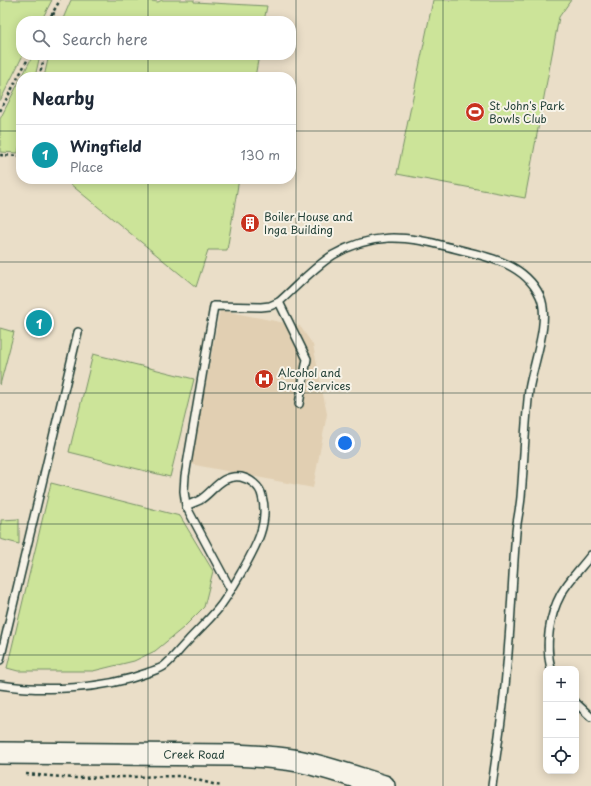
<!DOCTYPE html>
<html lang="en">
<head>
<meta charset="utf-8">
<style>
  body { margin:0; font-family:"Playpen Sans",sans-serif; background:#f6f6f7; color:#1f2937 }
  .controls { position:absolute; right:12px; bottom:12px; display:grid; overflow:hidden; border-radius:8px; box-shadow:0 2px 10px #0003 }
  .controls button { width:36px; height:36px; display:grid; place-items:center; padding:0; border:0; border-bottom:1px solid #e0e1e3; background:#fff; color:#1f2937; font:20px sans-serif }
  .you { position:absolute; left:345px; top:443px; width:14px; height:14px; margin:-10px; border:3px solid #fff; border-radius:50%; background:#1a73e8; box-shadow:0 0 0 6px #1a73e833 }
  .badge { display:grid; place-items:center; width:26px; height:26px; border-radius:50%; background:#c8321e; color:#fff; font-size:13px; font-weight:700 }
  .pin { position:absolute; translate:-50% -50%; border:2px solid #fff; box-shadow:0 1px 4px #0006 }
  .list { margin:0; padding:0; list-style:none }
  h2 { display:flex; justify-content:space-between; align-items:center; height:52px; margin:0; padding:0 16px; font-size:17px }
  h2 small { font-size:13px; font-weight:400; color:#747a83 }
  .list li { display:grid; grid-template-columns:26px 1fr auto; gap:12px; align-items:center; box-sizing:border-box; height:60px; padding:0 16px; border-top:1px solid #e0e1e3 }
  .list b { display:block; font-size:15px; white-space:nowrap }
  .list p { margin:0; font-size:13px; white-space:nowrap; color:#747a83 }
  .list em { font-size:13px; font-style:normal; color:#747a83 }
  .icon { flex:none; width:22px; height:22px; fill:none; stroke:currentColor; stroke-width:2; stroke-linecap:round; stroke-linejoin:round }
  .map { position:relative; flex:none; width:591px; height:786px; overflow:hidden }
  .search { position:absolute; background:#fff; box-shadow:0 2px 10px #0003; left:16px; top:16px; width:280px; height:44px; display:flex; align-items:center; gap:10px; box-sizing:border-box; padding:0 14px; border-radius:16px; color:#747a83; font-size:15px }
  .panel { position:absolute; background:#fff; box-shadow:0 2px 10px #0003; left:16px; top:72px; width:280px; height:112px; border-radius:16px }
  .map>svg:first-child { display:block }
</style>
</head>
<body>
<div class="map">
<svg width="591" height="786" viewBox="0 0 591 786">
  <rect width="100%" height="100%" fill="#eadec8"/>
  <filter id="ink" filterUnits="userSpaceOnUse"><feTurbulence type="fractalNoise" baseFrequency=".025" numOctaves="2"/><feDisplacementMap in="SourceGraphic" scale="8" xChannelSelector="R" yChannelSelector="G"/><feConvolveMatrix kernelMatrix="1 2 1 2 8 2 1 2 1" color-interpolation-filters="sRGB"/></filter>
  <g filter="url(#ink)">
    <path fill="#e1cfb2" d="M220 310 300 326 313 345 327 414 313 488 190 464Z"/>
    <g fill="#cce499" stroke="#769066">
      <path d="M0 0H52L41 21H21V55H23L0 101Z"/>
      <path d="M71 0H145L158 2 162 0H194V2L267 6 264 21H62Z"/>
      <path d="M433 0H571L559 17 525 198 397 174Z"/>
      <path d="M33 55H40L35 77H22Z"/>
      <path d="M49 55H259L255 77H44Z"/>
      <path d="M21 78V138L18 153 0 152V119Z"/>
      <path d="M64 179H239L227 250H208L196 287Z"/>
      <path d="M0 328 14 332 0 385Z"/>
      <path d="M93 354 194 379 170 477 69 452Z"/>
      <path d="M51 483 180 516 213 571 204 607 183 628 155 651 134 661 93 671H18L7 668Z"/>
      <path d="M19 519V544L0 539V524H1V520Z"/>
    </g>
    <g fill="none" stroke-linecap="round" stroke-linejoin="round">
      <defs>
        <g id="lane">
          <path d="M279 302 307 359 299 404"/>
          <path d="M231 590 186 506 184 491 185 476 214 306 261 307 270 306 279 302C296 287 314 267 333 255 371 233 405 235 445 246 479 255 523 260 540 296 551 320 533 364 529 390 525 425 524 461 521 497 520 509 517 520 516 532 512 580 511 628 506 675 503 712 497 749 492 786"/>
          <path d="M0 660 78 332"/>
          <path d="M551 669C545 645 549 616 561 594 569 580 581 568 591 555"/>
          <path d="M0 685C45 692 104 689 147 673 152 671 160 669 164 666 172 660 179 650 187 642 197 631 209 620 218 609 227 598 234 585 241 573 254 550 270 524 262 496 260 486 250 479 241 477 221 474 214 491 200 500 196 502 190 504 186 506"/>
          <path d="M576 703 591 717"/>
        </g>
        <g id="secondary">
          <path id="s1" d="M0 753 233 755C255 756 277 757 298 761 327 767 355 777 384 786"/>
        </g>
      </defs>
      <use href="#lane" stroke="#1f3d34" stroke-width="10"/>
      <use href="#secondary" stroke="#1f3d34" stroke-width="24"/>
      <g stroke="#1f3d34" stroke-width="2.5" stroke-dasharray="3 3" stroke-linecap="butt">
        <path d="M48 21 60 0"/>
        <path d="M52 21 54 12"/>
        <path d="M39 77 45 55"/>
        <path d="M0 111 30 55"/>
        <path d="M0 155 21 156"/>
        <path d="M26 774 74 778 181 776 221 786"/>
      </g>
      <use href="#lane" stroke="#f7f3e8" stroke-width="7"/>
      <use href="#secondary" stroke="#f7f3e8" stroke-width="21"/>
    </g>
  </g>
  <path fill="none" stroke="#1f3d34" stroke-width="1" stroke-opacity="0.55" d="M148 0V21M296 0V786M443 0V786M148 55V77M0 131H21M291 131H591M148 179V786M0 262H591M0 393H591M0 524H591M0 655H591"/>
  <defs>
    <symbol id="stadium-disc" viewBox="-11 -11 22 22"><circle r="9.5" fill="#c8321e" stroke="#f7f3e8"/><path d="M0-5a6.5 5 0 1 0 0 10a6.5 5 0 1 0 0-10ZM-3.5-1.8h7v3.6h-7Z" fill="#fff"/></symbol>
    <symbol id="building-disc" viewBox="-11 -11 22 22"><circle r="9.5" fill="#c8321e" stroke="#f7f3e8"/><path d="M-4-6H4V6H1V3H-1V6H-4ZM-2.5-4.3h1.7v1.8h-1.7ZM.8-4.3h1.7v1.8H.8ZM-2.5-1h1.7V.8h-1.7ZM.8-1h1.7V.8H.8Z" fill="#fff"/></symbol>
    <symbol id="hospital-disc" viewBox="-11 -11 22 22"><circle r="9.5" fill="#c8321e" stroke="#f7f3e8"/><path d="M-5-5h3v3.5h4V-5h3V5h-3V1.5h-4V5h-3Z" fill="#fff"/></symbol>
  </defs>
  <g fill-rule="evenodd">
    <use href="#stadium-disc" x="464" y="101" width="22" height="22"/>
    <use href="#building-disc" x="239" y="212" width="22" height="22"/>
    <use href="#hospital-disc" x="253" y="368" width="22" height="22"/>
  </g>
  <g text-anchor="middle" stroke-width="4" stroke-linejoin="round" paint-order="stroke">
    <g font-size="11" fill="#1f3d34" stroke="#f7f3e8" text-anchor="start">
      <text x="489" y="110">St John's Park<tspan x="489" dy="13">Bowls Club</tspan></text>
      <text x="264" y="221">Boiler House and<tspan x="264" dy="13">Inga Building</tspan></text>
      <text x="278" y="377">Alcohol and<tspan x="278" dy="13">Drug Services</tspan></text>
    </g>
    <g font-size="11" fill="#1f3d34" stroke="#f7f3e8">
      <text dy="4" stroke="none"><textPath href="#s1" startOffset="194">Creek Road</textPath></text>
    </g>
  </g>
</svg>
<div class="controls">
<button>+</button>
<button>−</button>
<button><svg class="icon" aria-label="locate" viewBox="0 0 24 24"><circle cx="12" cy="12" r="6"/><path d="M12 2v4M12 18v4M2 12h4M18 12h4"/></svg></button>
</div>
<div class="you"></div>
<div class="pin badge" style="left:39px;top:323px;background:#0f9aa8">1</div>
<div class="search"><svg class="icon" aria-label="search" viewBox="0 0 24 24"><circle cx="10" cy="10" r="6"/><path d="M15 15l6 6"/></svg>Search here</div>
<section class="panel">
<h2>Nearby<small></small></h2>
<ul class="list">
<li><span class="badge" style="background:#0f9aa8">1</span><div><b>Wingfield</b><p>Place</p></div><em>130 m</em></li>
</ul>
</section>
</div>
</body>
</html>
